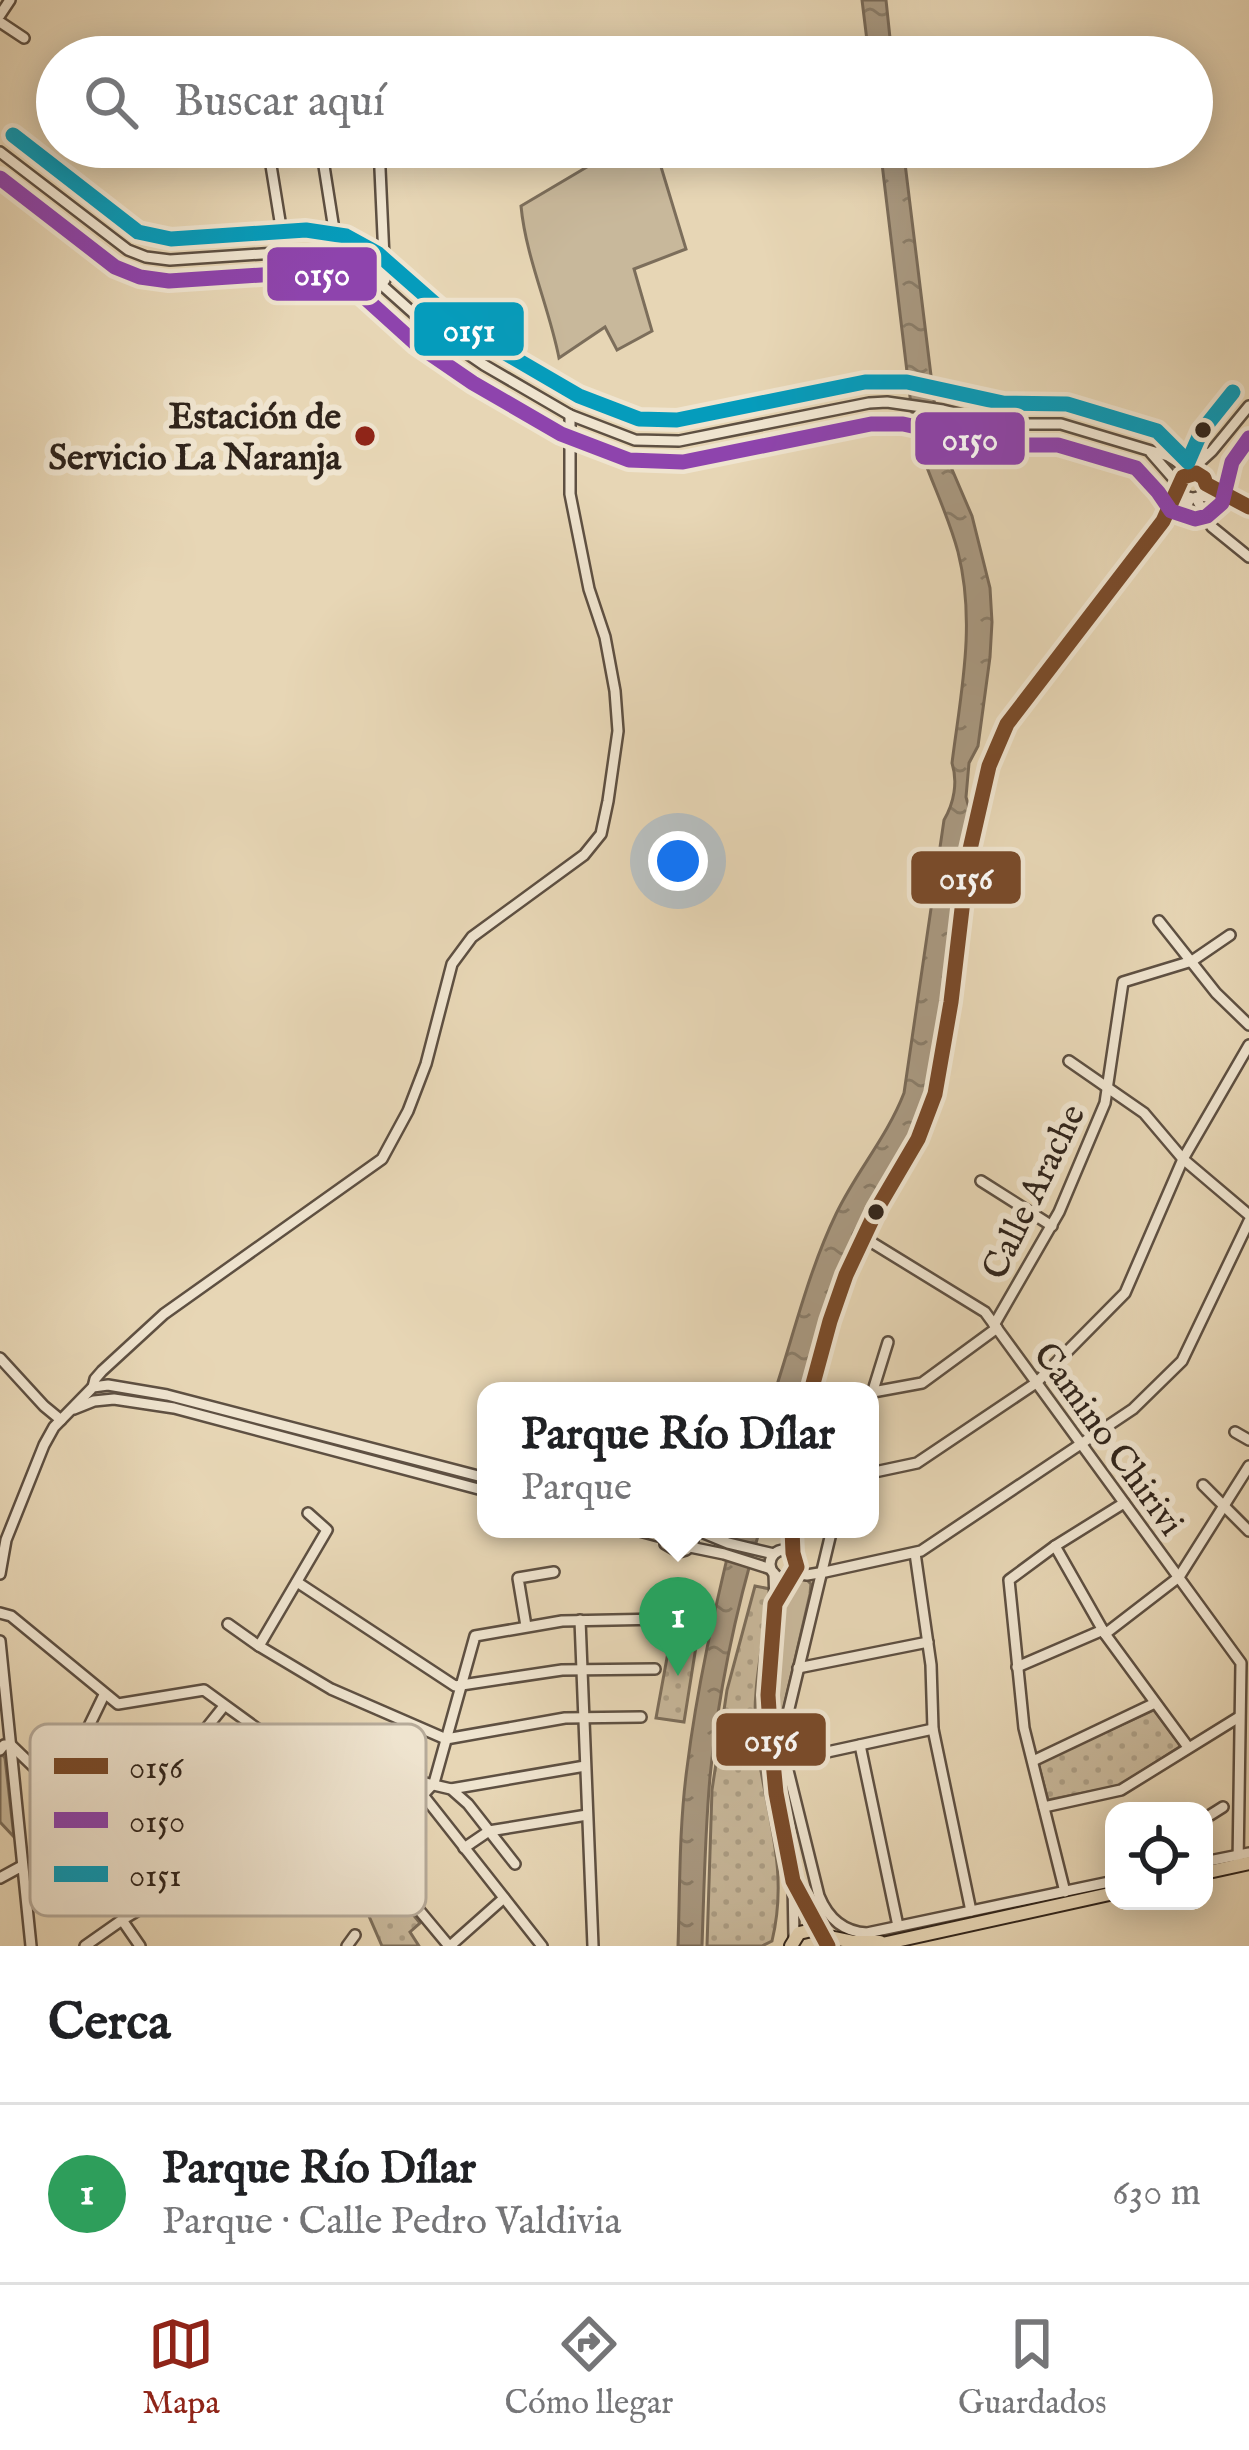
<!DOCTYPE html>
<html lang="es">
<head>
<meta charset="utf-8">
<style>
  body { margin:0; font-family:"IM FELL English",serif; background:#f2f2f2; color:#202124 }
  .controls { position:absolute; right:36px; bottom:36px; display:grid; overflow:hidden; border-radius:24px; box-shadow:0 6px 30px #0003 }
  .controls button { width:108px; height:108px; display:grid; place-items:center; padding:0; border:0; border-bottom:3px solid #e0e0e0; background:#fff; color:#202124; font:60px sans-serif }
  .you { position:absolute; left:678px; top:861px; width:42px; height:42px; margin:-30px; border:9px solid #fff; border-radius:50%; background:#1a73e8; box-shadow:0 0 0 18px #1a73e833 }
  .badge { display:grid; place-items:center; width:78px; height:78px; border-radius:50%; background:#8f2418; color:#fff; font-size:39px; font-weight:700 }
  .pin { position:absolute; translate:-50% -99px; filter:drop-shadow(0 3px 6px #0008) }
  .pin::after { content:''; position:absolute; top:63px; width:42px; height:36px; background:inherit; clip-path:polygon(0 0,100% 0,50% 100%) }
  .popup { position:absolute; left:477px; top:1382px; width:402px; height:156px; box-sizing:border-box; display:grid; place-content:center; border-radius:24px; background:#fff; filter:drop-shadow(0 3px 9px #0005); font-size:39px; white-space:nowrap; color:#757577 }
  .popup b { font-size:45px; color:#202124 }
  .popup::after { content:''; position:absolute; left:50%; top:100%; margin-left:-24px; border:24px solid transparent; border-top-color:#fff }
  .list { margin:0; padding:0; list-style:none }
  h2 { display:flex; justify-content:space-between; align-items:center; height:156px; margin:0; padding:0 48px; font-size:51px }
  h2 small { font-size:39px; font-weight:400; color:#757577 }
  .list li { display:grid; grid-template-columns:78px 1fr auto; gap:36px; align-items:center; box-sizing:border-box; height:180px; padding:0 48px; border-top:3px solid #e0e0e0 }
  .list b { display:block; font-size:45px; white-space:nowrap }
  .list p { margin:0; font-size:39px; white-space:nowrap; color:#757577 }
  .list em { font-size:39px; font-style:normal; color:#757577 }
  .icon { flex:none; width:66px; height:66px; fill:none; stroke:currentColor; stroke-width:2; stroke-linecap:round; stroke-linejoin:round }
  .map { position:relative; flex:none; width:1249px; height:1946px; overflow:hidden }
  .search { position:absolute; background:#fff; box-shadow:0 6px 30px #0003; left:36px; right:36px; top:36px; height:132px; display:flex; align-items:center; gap:30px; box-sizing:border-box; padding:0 42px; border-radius:66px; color:#757577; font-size:45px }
  .sheet { height:336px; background:#fff }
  nav { display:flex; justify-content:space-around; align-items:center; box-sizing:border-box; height:168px; border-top:3px solid #e0e0e0; background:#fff; font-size:33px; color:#757577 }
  nav a { display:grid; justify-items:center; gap:6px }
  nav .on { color:#8f2418 }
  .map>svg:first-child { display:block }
</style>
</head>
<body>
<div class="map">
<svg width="1249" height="1946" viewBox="0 0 1249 1946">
  <defs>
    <pattern id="park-dots" width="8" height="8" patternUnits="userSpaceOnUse" patternTransform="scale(3)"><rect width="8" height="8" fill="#c8b89b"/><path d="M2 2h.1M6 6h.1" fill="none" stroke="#ac9e85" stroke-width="1.8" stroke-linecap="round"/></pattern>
    <pattern id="water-ripples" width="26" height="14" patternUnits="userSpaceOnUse" patternTransform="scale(3)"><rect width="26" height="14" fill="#a99981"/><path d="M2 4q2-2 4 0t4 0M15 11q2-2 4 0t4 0" fill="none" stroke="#8a7d69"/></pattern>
  </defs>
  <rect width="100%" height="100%" fill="#e7d6b5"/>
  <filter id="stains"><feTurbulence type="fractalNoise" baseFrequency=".00167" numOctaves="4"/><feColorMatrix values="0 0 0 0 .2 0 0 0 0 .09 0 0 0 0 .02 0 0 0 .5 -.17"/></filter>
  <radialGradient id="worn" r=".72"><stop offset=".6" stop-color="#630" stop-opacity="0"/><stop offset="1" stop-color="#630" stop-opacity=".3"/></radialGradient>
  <g fill="#c8b89b" stroke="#7c6e5b" stroke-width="3">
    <path d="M595 147H655L686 249 634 269 652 331 617 350 605 327 559 358C549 307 526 258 521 206L597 161Z"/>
    <path d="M797 1579H806L811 1584 810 1594 776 1742H773C773 1698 766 1612 797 1579Z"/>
    <path d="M2 1754 5 1758 14 1837 0 1822V1757Z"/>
  </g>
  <g fill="url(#park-dots)" stroke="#7c6e5b" stroke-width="3">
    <path d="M755 1586 770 1589C765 1638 751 1688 756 1738 764 1809 790 1867 772 1941L762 1946H707L712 1790 727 1690Z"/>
    <path d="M673 1625 698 1634 684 1722 656 1718Z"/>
    <path d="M1154 1710 1181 1746 1119 1786 1048 1800 1038 1763Z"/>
    <path d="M366 1857 420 1923 410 1932 419 1946H382L368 1914 353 1900 343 1882Z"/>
  </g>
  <g fill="url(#water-ripples)" stroke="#796a58" stroke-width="3">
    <path d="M862 0H886L892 57H869Z"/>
    <path d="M880 147H903L934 400 945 453 972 516 990 588 992 622 990 657 978 746 969 763 966 797 969 808 930 1085 911 1136 853 1234 849 1254 831 1296 802 1391H775C794 1333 809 1270 836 1214 856 1172 887 1137 904 1093L944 820C954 803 958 782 952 763 961 692 976 623 958 552 947 510 926 472 914 430Z"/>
    <path d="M734 1529H760C736 1609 718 1694 710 1777 705 1833 704 1890 702 1946H678C680 1887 679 1827 687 1768 697 1687 715 1608 734 1529Z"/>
  </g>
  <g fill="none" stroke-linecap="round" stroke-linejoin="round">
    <defs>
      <g id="minor">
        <path d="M0 15 10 0"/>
        <path d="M0 22 24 38"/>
        <path d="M268 147 285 252"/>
        <path d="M321 147 338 255"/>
        <path d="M379 147 385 280 381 285"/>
        <path d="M0 152 128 250 146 257 170 260 307 251 338 255 365 270 430 328 484 365 570 415 635 440 679 441 869 403 887 402 943 410 1001 424H1061L1168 456 1179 463 1186 474"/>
        <path d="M1160 450 1176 451 1191 458 1206 453"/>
        <path d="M1151 453 1179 485"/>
        <circle cx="1193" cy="485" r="13"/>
        <path d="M1188 473 1212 451 1249 406"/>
        <path d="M1206 484 1249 507"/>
        <path d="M1201 496 1234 502"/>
        <path d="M1196 498 1212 527 1249 557"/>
        <path d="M1163 521 1188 503 1190 498"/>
        <path d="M1159 921 1216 993 1249 1025"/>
        <path d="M1069 1061 1144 1113 1183 1159 1249 1215"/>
        <path d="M981 1181 1052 1226"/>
        <path d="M863 1237 985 1312 1241 1663 1238 1865"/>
        <path d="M994 1325 1059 1212 1105 1103 1123 982 1192 961 1230 935"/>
        <path d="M0 1358 44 1406 61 1420"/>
        <path d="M93 1387 95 1379 102 1371 164 1314 382 1159 408 1111 426 1064 452 964 472 937 584 855 601 834 608 801 618 731 615 691 605 637 589 589 570 494V415"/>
        <path d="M811 1391C825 1328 846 1266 877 1209 898 1172 925 1136 935 1094 965 977 952 832 1007 724L1163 521 1180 488"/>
        <path d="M873 1392 922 1383 997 1328"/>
        <path d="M870 1400 888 1342"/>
        <path d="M74 1409 94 1401 114 1399 174 1408 486 1491"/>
        <path d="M1235 1432 1249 1440"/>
        <path d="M870 1473 917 1463 1036 1383 1125 1293 1183 1159 1249 1045"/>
        <path d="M1203 1485 1249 1531"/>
        <path d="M632 1529 662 1537"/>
        <path d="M664 1529 665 1544 679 1552 686 1550 693 1544V1529"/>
        <path d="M694 1529 728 1543 774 1554"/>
        <path d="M792 1529 793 1553"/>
        <path d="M832 1529 781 1742 819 1896C828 1918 843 1932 867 1933L1114 1881"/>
        <path d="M1055 1546 1105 1634 1188 1747"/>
        <path d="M690 1547 724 1554 771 1569"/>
        <circle cx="784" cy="1564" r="14"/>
        <path d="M915 1553 931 1665 933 1729 971 1911"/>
        <path d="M774 1573 775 1604 768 1695 776 1793 793 1881 794 1937"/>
        <path d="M794 1573 807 1575 825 1572 921 1551 1133 1409 1182 1361 1249 1221"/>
        <path d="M0 1574 6 1540 44 1445 54 1427 93 1387 108 1385 167 1395 486 1478"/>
        <path d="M297 1582 455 1686 562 1670 655 1669"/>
        <path d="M0 1613 11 1616 118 1704 204 1690 288 1751 451 1789 468 1804 515 1864"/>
        <path d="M580 1620 593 1946"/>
        <path d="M228 1624 259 1646 331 1689 446 1739 565 1718 641 1717"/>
        <path d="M526 1626 518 1578 554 1572"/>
        <path d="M1105 1634 1179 1577 1249 1466"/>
        <path d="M0 1641 31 1946"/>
        <path d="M259 1646 327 1530 308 1513"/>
        <path d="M1017 1667 1103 1630"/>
        <path d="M798 1668 928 1642"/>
        <path d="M860 1745 898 1926"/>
        <path d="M0 1750 4 1745H11L165 1893"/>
        <path d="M786 1761 933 1729"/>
        <path d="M1033 1761 1155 1703"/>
        <path d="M451 1789 585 1766"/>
        <path d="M58 1790 104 1695"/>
        <path d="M423 1795 542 1946"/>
        <path d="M1044 1807 1121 1790 1239 1717"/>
        <path d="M1204 1819 1223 1807"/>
        <path d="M114 1844 224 1706"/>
        <path d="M464 1848 489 1831 587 1815"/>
        <path d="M1204 1862 1249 1853"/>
        <path d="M0 1878 22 1866"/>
        <path d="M795 1886 819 1932"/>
        <path d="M1065 1892 1024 1728 1009 1580 1055 1546 1124 1503"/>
        <path d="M122 1920 140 1946"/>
        <path d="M85 1946 122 1920 205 1870 223 1855 275 1788 288 1751"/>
        <path d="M347 1946 355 1935"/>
        <path d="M449 1946 374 1856 376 1846 434 1783 475 1636 562 1621 663 1619"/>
        <path d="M450 1946 504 1898"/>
      </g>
      <g id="major">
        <path d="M1204 1873 1249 1863"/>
        <path d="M824 1936 853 1942H880"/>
        <path d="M791 1946 799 1933 812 1930 824 1936 828 1946"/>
        <path d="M873 1946 1114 1893"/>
      </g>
    </defs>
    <use href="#minor" stroke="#5e5042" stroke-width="14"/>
    <use href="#major" stroke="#30241b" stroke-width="16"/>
    <use href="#minor" stroke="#efe4cf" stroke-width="9"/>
    <use href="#major" stroke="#e7d6b5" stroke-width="12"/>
    <defs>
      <g id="bus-1">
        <path d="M811 1391 830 1321 846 1275 877 1209 918 1139 935 1094 951 1002 968 858 989 766 1007 724 1163 521 1183 477 1196 473 1204 478 1206 484 1249 507"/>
        <path d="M792 1529 793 1553 797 1567 775 1604 768 1695 771 1741 776 1793 793 1881 828 1946"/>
      </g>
      <path id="bus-2" d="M0 178 115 267 140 277 169 281 306 272 331 275 353 287 416 344 473 383 561 434 629 460 683 462 871 424H903L999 445H1058L1136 468 1158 492 1171 511 1195 519 1207 516 1222 503 1232 462 1249 438"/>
      <path id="bus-3" d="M13 135 138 232 171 239 306 230 346 236 377 253 443 311 495 347 579 396 639 419 677 420 865 382H907L1003 403 1067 404 1157 431 1188 462 1201 432 1233 392"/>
    </defs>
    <use href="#bus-1" stroke="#efe4cf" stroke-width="24"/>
    <use href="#bus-2" stroke="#efe4cf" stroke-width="24"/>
    <use href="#bus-3" stroke="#efe4cf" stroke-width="24"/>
    <use href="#bus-1" stroke="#7a4b2a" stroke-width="15"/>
    <use href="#bus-2" stroke="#8e44ad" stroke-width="15"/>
    <use href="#bus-3" stroke="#059cbc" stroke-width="15"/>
  </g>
  <g fill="#30241b" stroke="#efe4cf" stroke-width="4.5">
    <circle cx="1203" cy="430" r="10"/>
    <circle cx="876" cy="1212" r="10"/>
  </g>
  <circle fill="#8f2418" stroke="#efe4cf" stroke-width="4.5" cx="365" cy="436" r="12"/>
  <g text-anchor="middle" stroke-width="12" stroke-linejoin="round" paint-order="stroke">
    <g font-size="36" font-weight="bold" fill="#30241b" stroke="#efe4cf" text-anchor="end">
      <text x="341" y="428">Estación de<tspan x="341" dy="41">Servicio La Naranja</tspan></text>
    </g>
    <g font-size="36" fill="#30241b" stroke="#efe4cf">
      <text transform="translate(1032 1191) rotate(-64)" y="13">Calle Arache</text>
      <text transform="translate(1110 1438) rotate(54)" y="13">Camino Chirivi</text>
    </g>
  </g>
  <rect x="30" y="1724" width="396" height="192" rx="18" fill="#efe4cf" stroke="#b6aa99" stroke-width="3"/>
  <rect x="54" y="1758" width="54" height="16" fill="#7a4b2a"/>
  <rect x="54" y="1812" width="54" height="16" fill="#8e44ad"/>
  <rect x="54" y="1866" width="54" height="16" fill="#059cbc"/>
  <g font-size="33" fill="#30241b">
    <text x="129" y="1778">0156</text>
    <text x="129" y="1832">0150</text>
    <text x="129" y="1886">0151</text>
  </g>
  <g stroke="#efe4cf" stroke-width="4.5">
    <rect x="265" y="245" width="114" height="58" rx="12" fill="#8e44ad"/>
    <rect x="412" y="300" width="114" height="58" rx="12" fill="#059cbc"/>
    <rect x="913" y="410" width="114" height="57" rx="12" fill="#8e44ad"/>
    <rect x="909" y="849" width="114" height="57" rx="12" fill="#7a4b2a"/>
    <rect x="714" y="1711" width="114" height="57" rx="12" fill="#7a4b2a"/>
  </g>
  <g font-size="33" text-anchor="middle" font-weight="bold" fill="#fff">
    <text x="322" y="285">0150</text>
    <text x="469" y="341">0151</text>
    <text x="970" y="450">0150</text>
    <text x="966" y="889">0156</text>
    <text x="771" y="1751">0156</text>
  </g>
  <rect width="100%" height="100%" filter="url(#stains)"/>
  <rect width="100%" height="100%" fill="url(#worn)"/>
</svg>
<div class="controls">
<button><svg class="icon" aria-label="locate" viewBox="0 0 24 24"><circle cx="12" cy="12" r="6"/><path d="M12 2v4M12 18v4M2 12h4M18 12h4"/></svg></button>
</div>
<div class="you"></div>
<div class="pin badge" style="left:678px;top:1676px;background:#2e9e5b">1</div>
<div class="popup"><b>Parque Río Dílar</b>Parque</div>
<div class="search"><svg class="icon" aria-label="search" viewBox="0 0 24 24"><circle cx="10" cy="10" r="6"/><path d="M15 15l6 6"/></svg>Buscar aquí</div>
</div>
<section class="sheet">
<h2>Cerca<small></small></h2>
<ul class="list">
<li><span class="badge" style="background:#2e9e5b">1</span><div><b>Parque Río Dílar</b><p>Parque · Calle Pedro Valdivia</p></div><em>630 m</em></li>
</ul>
</section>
<nav>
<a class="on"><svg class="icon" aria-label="map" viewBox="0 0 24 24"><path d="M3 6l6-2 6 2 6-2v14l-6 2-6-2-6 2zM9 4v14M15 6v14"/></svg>Mapa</a>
<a><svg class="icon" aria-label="directions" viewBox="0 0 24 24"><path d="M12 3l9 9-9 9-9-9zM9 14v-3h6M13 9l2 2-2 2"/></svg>Cómo llegar</a>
<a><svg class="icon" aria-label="saved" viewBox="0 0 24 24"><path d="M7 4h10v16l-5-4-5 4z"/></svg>Guardados</a>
</nav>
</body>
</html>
